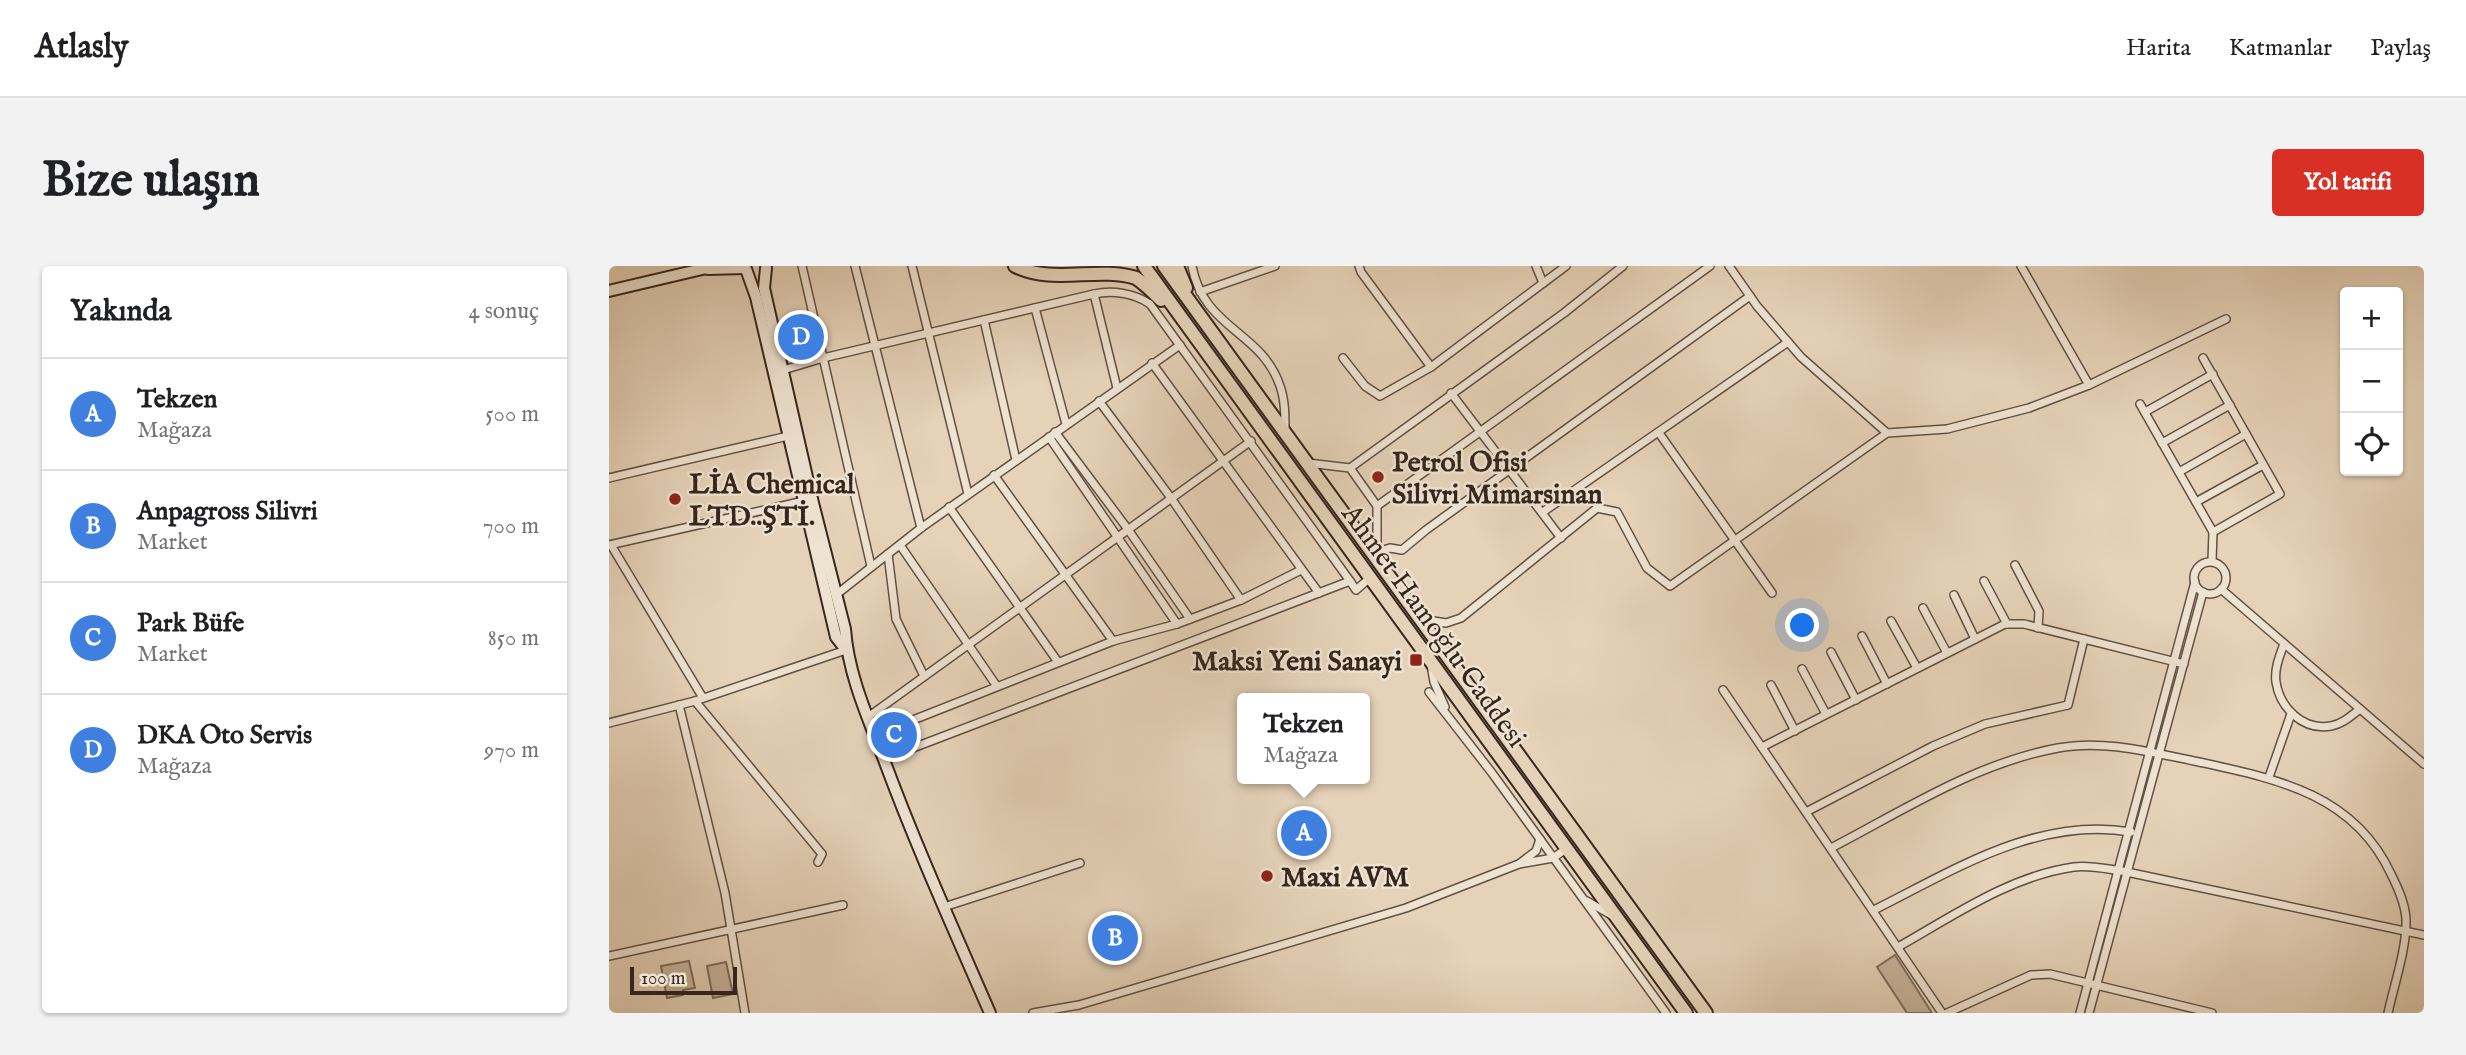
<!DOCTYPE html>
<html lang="tr">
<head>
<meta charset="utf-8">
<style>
  body { margin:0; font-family:"IM FELL English",serif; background:#f2f2f2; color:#202124 }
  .controls { position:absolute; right:21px; top:21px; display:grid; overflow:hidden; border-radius:7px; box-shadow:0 2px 5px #0004 }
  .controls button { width:63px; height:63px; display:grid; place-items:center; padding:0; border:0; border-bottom:2px solid #e0e0e0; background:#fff; color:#202124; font:35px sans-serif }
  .scale { position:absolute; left:21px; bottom:18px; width:107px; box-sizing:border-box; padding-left:7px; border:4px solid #37261d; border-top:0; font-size:19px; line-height:24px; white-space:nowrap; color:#37261d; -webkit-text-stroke:5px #eee2d1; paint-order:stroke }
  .you { position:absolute; left:1194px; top:360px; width:24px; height:24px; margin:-18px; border:5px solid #fff; border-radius:50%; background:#1a73e8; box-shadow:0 0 0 10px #1a73e833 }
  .badge { display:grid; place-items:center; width:46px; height:46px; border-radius:50%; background:#d93025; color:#fff; font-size:23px; font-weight:700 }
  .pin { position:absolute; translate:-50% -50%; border:4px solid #fff; box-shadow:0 2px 7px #0006 }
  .popup { position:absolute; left:628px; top:427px; width:133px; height:91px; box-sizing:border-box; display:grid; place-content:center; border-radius:7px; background:#fff; filter:drop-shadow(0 2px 5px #0005); font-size:23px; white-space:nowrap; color:#757577 }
  .popup b { font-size:26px; color:#202124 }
  .popup::after { content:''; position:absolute; left:50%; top:100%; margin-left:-14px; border:14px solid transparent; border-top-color:#fff }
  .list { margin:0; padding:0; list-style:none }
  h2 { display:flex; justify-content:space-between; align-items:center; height:91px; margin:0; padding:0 28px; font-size:30px }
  h2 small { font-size:23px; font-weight:400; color:#757577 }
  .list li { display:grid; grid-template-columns:46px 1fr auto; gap:21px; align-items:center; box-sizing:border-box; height:112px; padding:0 28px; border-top:2px solid #e0e0e0 }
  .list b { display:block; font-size:26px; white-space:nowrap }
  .list p { margin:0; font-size:23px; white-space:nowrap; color:#757577 }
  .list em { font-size:23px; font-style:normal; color:#757577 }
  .icon { flex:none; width:38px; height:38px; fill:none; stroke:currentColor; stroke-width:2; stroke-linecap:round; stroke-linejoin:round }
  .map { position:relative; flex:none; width:1815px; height:747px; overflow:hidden; border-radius:7px }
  header { display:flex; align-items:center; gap:42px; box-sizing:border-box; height:98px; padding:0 35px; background:#fff; border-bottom:2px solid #e0e0e0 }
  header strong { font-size:33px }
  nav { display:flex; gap:38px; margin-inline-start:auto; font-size:24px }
  .intro { display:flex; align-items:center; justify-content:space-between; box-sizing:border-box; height:168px; padding:0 42px }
  h1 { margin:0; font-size:49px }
  .button { padding:18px 32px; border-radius:7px; background:#d93025; color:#fff; font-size:24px; font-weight:700 }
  main { display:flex; gap:42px; padding:0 42px }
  aside { flex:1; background:#fff; border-radius:7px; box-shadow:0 2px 5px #0004 }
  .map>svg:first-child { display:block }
</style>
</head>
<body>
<header>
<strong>Atlasly</strong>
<nav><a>Harita</a><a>Katmanlar</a><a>Paylaş</a></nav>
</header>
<div class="intro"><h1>Bize ulaşın</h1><a class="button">Yol tarifi</a></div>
<main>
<aside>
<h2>Yakında<small>4 sonuç</small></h2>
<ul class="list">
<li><span class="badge" style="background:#3f7fe0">A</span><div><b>Tekzen</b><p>Mağaza</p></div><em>500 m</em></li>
<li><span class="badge" style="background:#3f7fe0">B</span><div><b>Anpagross Silivri</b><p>Market</p></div><em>700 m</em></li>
<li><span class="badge" style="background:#3f7fe0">C</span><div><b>Park Büfe</b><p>Market</p></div><em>850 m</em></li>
<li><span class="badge" style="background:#3f7fe0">D</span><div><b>DKA Oto Servis</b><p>Mağaza</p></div><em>970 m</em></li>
</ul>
</aside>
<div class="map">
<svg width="1815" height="747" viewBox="0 0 1815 747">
  <rect width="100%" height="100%" fill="#e5d2b8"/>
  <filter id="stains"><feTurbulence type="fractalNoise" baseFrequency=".00286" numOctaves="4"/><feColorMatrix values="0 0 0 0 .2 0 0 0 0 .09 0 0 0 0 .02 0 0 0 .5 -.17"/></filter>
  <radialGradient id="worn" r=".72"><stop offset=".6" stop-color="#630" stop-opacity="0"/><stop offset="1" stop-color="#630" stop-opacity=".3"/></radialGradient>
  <g fill="#c7b59e" stroke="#7f6e5e" stroke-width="2">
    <path d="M1286 689 1323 747H1298L1268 701Z"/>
    <path d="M80 695 86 722 74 724V729L58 732 52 700Z"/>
    <path d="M117 696 124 728 104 732 98 700Z"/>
  </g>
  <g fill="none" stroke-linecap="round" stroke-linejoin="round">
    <defs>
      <g id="minor">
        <path d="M193 0 262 300"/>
        <path d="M246 0 312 262"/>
        <path d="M303 0 359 228"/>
        <path d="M583 0C595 64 652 64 671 120 676 134 676 149 676 164"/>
        <path d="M750 0 752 6 822 101"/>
        <path d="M927 0 934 17"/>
        <path d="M1120 0 1148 40 1192 91 1278 167"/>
        <path d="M1412 0 1480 119"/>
        <path d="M591 26 666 0"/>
        <path d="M485 28 508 122"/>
        <path d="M426 42 457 158"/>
        <path d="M375 54 407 194"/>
        <path d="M734 92 756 120 771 130 822 101 957 0"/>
        <path d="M1594 92 1671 228 1604 266"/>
        <path d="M543 97 710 327"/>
        <path d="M174 104 214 92 485 28C503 24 525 27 541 38L741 315"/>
        <path d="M842 127 952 272"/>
        <path d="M490 135 562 232 632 334"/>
        <path d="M1531 138 1604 266 1603 295"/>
        <path d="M1536 146 1604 108"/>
        <path d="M446 166 518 262 581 353"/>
        <path d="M1050 167 1163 327"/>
        <path d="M440 171 568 358"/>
        <path d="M1553 177 1621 139"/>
        <path d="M699 197 741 202 768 240V289"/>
        <path d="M741 202 955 47 1014 0"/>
        <path d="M1570 206 1637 168"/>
        <path d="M385 209 504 375"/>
        <path d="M0 212 179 170"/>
        <path d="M1587 236 1654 199"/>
        <path d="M768 240 1101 0"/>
        <path d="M340 241 449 396"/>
        <path d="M934 246 1179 76"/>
        <path d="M0 279 195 235"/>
        <path d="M2 279 94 432"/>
        <path d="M291 279 387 419"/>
        <path d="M768 286 781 282 793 284 817 264 1141 30"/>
        <path d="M279 288 287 353 315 410"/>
        <circle cx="1601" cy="312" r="16"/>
        <path d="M1406 299 1430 345 1429 362"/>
        <path d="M1375 315 1398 358"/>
        <path d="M1612 323 1815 498"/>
        <path d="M228 328 312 262 571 79"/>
        <path d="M1345 329 1366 373"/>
        <path d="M1314 342 1338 387"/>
        <path d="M812 353 837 357 852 352 988 242 1008 246 1038 302 1061 320 1278 167 1338 163 1420 142 1480 119 1617 53"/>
        <path d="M1282 355 1308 402"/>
        <path d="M1253 370 1278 418"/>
        <path d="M1675 378C1671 389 1665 403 1667 416 1671 442 1694 465 1722 460 1733 458 1742 450 1751 443"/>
        <path d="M1222 386 1247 434"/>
        <path d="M822 399 825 416 836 441"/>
        <path d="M1193 403 1217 448"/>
        <path d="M1162 419 1186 465"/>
        <path d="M1114 424 1333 747"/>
        <path d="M820 426 883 507 1057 747"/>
        <path d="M86 435 213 588 209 596"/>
        <path d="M70 439 116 627 136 747"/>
        <path d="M259 451 642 175"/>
        <path d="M0 457 86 435 237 384"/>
        <path d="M266 469 504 375 568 358 632 334 692 304"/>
        <path d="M1153 481 1396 358H1415L1575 398"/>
        <path d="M275 493 741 315 747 324 762 311"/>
        <path d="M1660 511 1682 448"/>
        <path d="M1197 546 1324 480 1376 458 1459 439 1475 373"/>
        <path d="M931 573 927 585 910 598 944 592 957 583"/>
        <path d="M1222 582C1295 544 1367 497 1449 482 1496 473 1544 487 1590 496 1668 513 1745 528 1782 608 1789 622 1796 637 1797 653 1798 682 1785 719 1779 747"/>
        <path d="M978 635 1004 650"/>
        <path d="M335 641 471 597"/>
        <path d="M1265 644C1345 604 1429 550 1522 566"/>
        <path d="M1289 681C1344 650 1401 610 1465 601 1480 599 1498 603 1513 605L1815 669"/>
        <path d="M0 690 234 639"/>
        <path d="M424 747 470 739 797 642 910 598"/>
        <path d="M1338 747 1422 709 1441 708 1603 747"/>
        <path d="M1471 747 1586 316"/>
        <path d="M1480 747 1594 326"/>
      </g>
      <g id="secondary">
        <path d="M157 2 155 22 203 233 236 363C239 407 258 450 274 491 306 578 344 662 381 747"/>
        <path d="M99 3 136 2"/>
        <path d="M137 3 147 31 227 371 237 384"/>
        <path d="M0 25 106 0"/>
      </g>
      <g id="trunk">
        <path d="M406 0C444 19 489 0 527 12 536 18 544 26 552 34"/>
        <path d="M535 0 1077 747"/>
        <path d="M555 0 1097 747"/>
        <path d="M568 0 577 22"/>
      </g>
    </defs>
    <use href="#minor" stroke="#625144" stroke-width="10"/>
    <use href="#secondary" stroke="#37261d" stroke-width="14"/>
    <use href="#trunk" stroke="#37261d" stroke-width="16"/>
    <use href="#minor" stroke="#eee2d1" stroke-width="7"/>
    <use href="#secondary" stroke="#eee2d1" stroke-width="10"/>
    <use href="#trunk" stroke="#e5d2b8" stroke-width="12"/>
  </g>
  <g fill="#8f2418" stroke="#eee2d1" stroke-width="2.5">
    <circle cx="769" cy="211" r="7"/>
    <circle cx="66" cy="233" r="7"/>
    <rect x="800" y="387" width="14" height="14" rx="3.5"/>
    <circle cx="658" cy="610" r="7"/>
  </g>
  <g text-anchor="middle" stroke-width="5" stroke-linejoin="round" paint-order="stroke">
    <g font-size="28" font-weight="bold" fill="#37261d" stroke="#eee2d1" text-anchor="start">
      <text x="783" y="205">Petrol Ofisi<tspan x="783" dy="32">Silivri Mimarsinan</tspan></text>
      <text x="80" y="227">LİA Chemical<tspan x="80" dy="32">LTD..ŞTİ.</tspan></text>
      <text x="793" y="404" text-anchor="end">Maksi Yeni Sanayi</text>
      <text x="672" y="620">Maxi AVM</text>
    </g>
    <g font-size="28" fill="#37261d" stroke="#eee2d1">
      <text transform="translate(826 359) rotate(54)" y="10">Ahmet Hamoğlu Caddesi</text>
    </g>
  </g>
  <rect width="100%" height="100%" filter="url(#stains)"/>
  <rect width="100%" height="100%" fill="url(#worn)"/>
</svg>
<div class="controls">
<button>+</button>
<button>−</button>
<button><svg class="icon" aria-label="locate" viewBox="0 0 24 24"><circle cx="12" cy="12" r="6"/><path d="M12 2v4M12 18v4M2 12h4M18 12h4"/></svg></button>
</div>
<div class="scale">100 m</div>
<div class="you"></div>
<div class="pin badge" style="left:695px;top:567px;background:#3f7fe0">A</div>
<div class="popup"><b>Tekzen</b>Mağaza</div>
<div class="pin badge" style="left:506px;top:672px;background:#3f7fe0">B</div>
<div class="pin badge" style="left:285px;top:469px;background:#3f7fe0">C</div>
<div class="pin badge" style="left:192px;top:71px;background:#3f7fe0">D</div>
</div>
</main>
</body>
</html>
